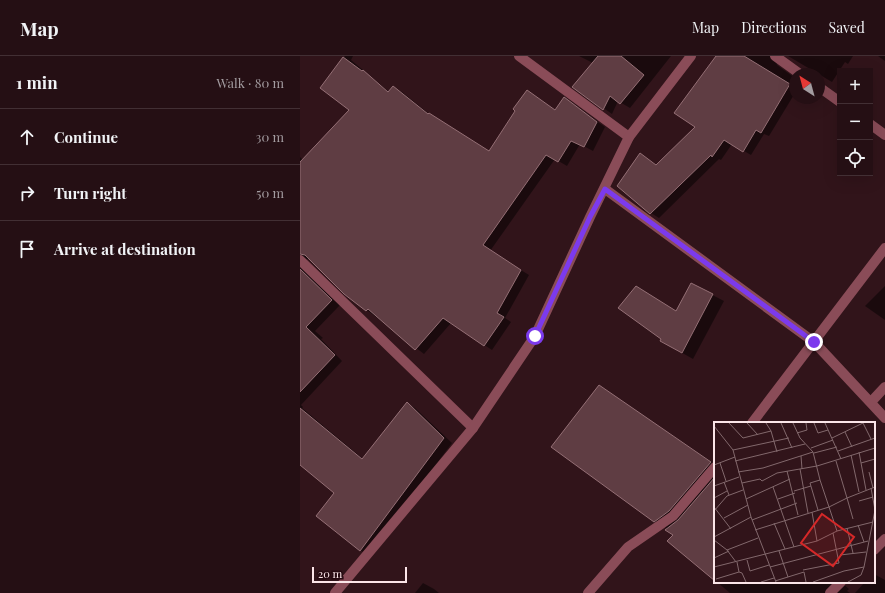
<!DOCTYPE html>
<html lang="en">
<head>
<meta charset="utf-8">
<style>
  body { margin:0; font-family:"Playfair Display",serif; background:#311d22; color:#f1f3f6 }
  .controls { position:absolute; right:12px; top:12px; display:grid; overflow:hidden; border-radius:0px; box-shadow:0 4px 16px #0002 }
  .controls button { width:36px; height:36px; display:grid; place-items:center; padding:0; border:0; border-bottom:1px solid #422f34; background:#250f14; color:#f1f3f6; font:20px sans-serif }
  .compass { position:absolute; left:489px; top:12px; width:36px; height:36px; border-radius:50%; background:#250f14; box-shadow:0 4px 16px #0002; rotate:324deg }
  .scale { position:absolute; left:12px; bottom:10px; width:95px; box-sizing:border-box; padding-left:4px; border:2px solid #fbe5e8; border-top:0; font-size:11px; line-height:14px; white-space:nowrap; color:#fbe5e8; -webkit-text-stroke:3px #260a11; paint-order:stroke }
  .stop { position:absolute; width:12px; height:12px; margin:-9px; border:3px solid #7c3aed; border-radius:50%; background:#fff }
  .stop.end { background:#7c3aed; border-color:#fff; box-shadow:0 1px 4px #0008 }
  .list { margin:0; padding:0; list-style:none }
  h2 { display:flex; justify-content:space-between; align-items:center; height:52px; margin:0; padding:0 16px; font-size:17px }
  h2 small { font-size:13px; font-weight:400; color:#a39ca0 }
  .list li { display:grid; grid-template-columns:26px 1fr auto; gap:12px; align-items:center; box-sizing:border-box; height:56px; padding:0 16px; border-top:1px solid #422f34 }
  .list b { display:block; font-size:15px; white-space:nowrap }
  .list em { font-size:13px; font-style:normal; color:#a39ca0 }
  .icon { flex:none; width:22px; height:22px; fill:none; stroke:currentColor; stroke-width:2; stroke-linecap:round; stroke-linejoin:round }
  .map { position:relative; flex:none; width:585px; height:537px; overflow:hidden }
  header { display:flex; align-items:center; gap:24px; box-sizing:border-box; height:56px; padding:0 20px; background:#250f14; border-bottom:1px solid #422f34 }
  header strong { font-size:19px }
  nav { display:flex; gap:22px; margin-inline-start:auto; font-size:14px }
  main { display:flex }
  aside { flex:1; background:#250f14 }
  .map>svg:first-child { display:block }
</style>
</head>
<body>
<header>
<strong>Map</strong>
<nav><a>Map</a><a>Directions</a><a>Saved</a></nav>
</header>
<main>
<aside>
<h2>1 min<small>Walk · 80 m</small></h2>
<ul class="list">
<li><svg class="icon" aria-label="ahead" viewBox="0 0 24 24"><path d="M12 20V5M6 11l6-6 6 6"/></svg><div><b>Continue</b></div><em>30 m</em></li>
<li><svg class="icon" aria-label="right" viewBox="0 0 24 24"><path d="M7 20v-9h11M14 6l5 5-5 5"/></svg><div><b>Turn right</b></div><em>50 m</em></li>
<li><svg class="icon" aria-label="arrive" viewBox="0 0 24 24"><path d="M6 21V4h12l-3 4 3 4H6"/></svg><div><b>Arrive at destination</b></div></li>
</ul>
</aside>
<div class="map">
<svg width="585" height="537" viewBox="0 0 585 537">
  <rect width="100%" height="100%" fill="#31141a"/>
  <g fill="#0007">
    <path d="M45 0H53L51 4 89 36 93 31 102 36 129 58 190 96 227 35 255 54 265 43 305 71 293 95 280 88 267 110 255 103 190 195 229 219 205 262 211 266 192 294 151 267 124 298 67 254 9 202 2 207 40 249 15 275 23 282 21 283 42 305 1 349 3 351 2 352 63 403 107 347 115 352 152 387 68 499 60 494 35 437 0 408V101L3 104 50 54 21 32Z"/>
    <path d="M279 0H371L330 52 318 45 312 58 274 31 293 7Z"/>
    <path d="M417 0H479L476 4 477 9 495 22V37L469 80 464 78 451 99 432 88 421 104 419 103 359 162 351 157 340 98 357 109 396 71Z"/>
    <path d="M488 0H553L548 8 545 6 532 26Z"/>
    <path d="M578 0H585V5Z"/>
    <path d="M391 228 424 245 393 303 361 285Z"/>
    <path d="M585 230V264L565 250Z"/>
    <path d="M299 330 415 408V524L368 473 354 465Z"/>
    <path d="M574 518 585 524V537H555L565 526H574Z"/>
    <path d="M417 526H541L549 533 547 535 550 537H430Z"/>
    <path d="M123 527 134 533 139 537H115Z"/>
  </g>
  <g fill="#5f3d43" stroke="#946f75">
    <path d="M298 0H321L344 19 320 48 310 40 303 54 272 31Z"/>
    <path d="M416 0H444L490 28 461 77 456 74 443 96 424 84 412 101 411 99 350 158 317 130 340 97 356 109 395 71 374 57Z"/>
    <path d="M43 1 62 15 63 14 88 36 93 30 128 58 129 57 189 95 215 55 213 53 227 34 255 54 264 41 297 66 284 91 271 85 258 106 246 99 183 189 221 214 197 257 204 261 184 290 143 262 115 294 68 253 66 255 44 238 5 199 0 198V106L49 54 20 32Z"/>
    <path d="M0 213 32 244 6 271 35 299 0 336Z"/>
    <path d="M391 227 413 238 382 297 360 285 361 283 318 252 336 230 376 255Z"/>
    <path d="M299 329 411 406 369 455 354 466 251 391Z"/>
    <path d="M107 346 144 382 60 495 16 460 34 437 0 409V352L62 403Z"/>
    <path d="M415 421V525L367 485 373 479 365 474 378 464Z"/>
  </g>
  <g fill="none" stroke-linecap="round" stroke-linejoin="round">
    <g stroke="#8a4c58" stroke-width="10">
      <path d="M219 0 329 81"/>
      <path d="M475 0 500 18"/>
      <path d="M519 31 540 46"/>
      <path d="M570 68 585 79"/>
      <path d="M305 133 514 286 585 362"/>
      <path d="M0 204 173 372"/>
      <path d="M571 346 585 331"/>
      <path d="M452 367 585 192"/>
      <path d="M574 494 585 483"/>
      <path d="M35 537 173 372 235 280 290 161 329 81 391 0"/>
      <path d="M288 537 328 491 373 460 415 411"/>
      <path d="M530 537 541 526"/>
    </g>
  </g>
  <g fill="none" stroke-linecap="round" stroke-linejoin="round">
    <path stroke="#7c3aed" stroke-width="5" d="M235 280 290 161 305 133 514 286"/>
  </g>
  <g transform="translate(414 366)">
    <rect width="161" height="161" fill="#31141a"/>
    <path fill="none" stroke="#82686c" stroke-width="1" d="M15 1 29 16 57 9M33 1 44 13M52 1 57 9 63 30M67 1 78 26M79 1 86 16 99 30 106 58 123 109M100 1 104 11 114 8M111 1 127 37M149 1 157 17M0 4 19 28 37 95 62 160M131 10 138 25M83 11 93 8 92 1M118 16 149 1M97 26 119 18M19 28 75 16M124 29 161 16M145 30 152 68M100 31 123 25M137 33 145 70M87 34 88 47M21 39 91 22M122 39 133 76 161 65M6 41 12 59M147 41 161 37M0 43 21 35M86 47 94 91M73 49 84 93M24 50 49 46 99 30M155 50 159 66M10 60 15 73M28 61 46 57 48 59 63 51 103 44 161 26M0 64 25 55M59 65 80 125M80 69 97 64M0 76 13 69M32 77 76 57M64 77 81 71M145 79 159 75M0 85 17 107M104 88 96 61 106 58M0 89 13 74 29 68M98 90 103 119M10 96 34 83M38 98 83 81M60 101 71 127M144 103 150 120M133 106 139 131M41 108 115 85 133 76 139 97M0 115 37 95M0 118 13 128 22 140M13 128 44 116M65 129 74 155M126 133 152 130M0 136 15 129M33 138 36 149 55 143M0 145 103 119 123 109 159 100M56 145 154 119M89 148 125 141 119 111M25 150 28 151 32 160M2 157 25 150 23 140M61 159 90 150 92 160M47 160 60 156M99 160 130 149 150 145M134 160 147 153 150 145 161 88 157 66"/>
    <path fill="#d62828" fill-opacity="0.15" stroke="#d62828" stroke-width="2" d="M108 92 140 115 119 144 87 121Z"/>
    <rect width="161" height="161" fill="none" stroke="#fbe5e8" stroke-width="2"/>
  </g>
</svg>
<div class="controls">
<button>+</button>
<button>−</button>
<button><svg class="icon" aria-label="locate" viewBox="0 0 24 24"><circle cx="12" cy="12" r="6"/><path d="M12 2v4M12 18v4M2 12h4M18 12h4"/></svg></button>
</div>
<svg class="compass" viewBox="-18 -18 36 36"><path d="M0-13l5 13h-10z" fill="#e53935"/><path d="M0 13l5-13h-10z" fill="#a39ca0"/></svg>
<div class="scale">20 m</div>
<div class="stop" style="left:235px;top:280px"></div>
<div class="stop end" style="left:514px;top:286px"></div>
</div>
</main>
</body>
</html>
